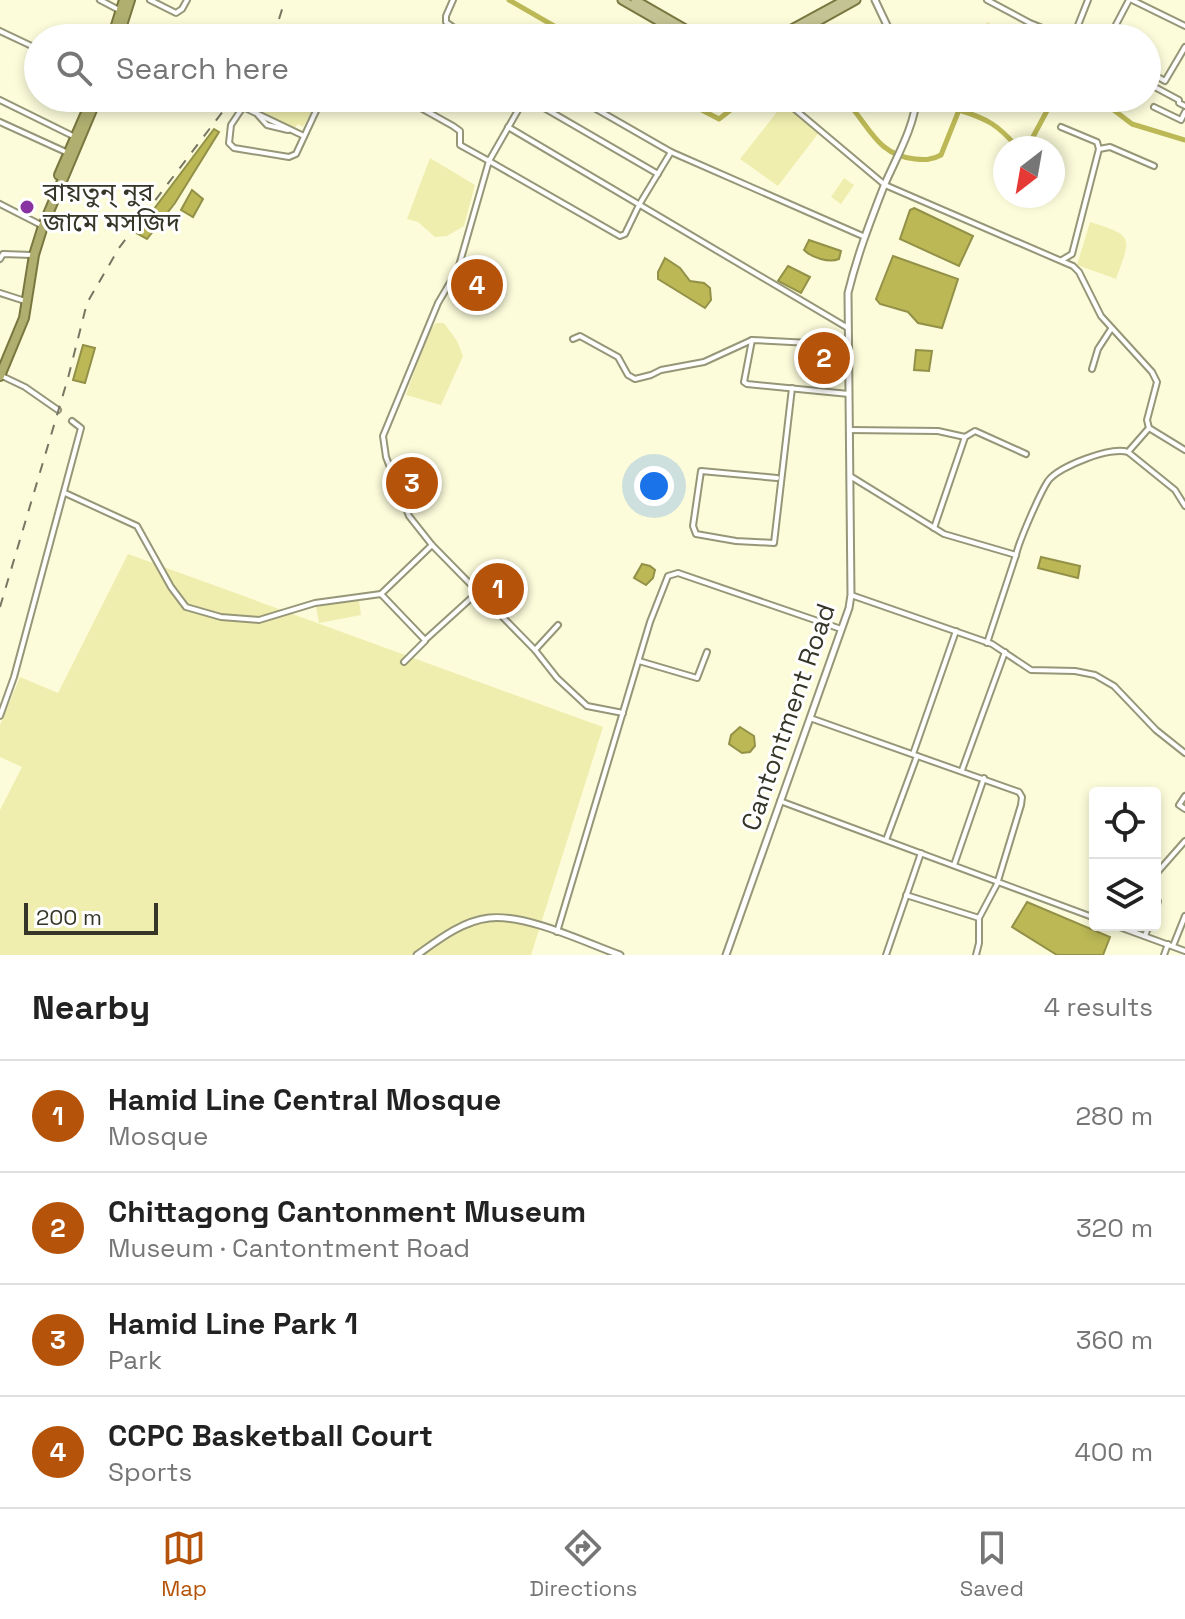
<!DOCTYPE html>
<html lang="en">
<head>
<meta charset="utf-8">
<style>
  body { margin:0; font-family:"Space Grotesk","Noto Sans Bengali",sans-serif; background:#f6f6f6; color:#222 }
  .controls { position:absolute; right:24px; bottom:24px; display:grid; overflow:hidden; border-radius:8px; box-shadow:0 4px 12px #0003 }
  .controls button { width:72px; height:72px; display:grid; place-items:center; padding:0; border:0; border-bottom:2px solid #e0e0e0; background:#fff; color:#222; font:40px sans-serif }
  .compass { position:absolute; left:993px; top:136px; width:72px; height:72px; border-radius:50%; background:#fff; box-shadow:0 4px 12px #0003; rotate:211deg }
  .scale { position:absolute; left:24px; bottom:20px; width:134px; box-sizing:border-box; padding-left:8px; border:4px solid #353528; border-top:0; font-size:22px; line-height:28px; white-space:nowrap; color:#353528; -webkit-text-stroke:6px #fff; paint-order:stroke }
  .you { position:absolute; left:654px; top:486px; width:28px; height:28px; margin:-20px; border:6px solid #fff; border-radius:50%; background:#1a73e8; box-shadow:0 0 0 12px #1a73e833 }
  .badge { display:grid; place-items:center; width:52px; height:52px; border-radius:50%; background:#b45309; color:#fff; font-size:26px; font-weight:700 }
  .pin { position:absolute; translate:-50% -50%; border:4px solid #fff; box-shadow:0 2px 8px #0006 }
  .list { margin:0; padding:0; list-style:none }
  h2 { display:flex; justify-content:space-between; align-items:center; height:104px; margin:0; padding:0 32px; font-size:34px }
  h2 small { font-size:26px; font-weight:400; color:#767676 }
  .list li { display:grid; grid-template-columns:52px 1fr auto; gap:24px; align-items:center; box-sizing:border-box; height:112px; padding:0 32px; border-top:2px solid #e0e0e0 }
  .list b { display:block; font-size:30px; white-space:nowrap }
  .list p { margin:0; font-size:26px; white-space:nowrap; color:#767676 }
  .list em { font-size:26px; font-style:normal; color:#767676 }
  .icon { flex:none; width:44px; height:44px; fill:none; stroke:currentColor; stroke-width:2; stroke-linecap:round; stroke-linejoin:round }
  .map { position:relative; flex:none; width:1185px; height:955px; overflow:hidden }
  .search { position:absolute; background:#fff; box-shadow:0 4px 12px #0003; left:24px; right:24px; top:24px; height:88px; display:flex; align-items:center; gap:20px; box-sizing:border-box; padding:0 28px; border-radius:44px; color:#767676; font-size:30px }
  .sheet { height:552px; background:#fff }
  nav { display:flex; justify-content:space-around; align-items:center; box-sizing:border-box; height:112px; border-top:2px solid #e0e0e0; background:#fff; font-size:22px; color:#767676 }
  nav a { display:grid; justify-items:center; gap:4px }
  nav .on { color:#b45309 }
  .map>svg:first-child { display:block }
</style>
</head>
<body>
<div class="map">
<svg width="1185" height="955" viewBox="0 0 1185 955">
  <rect width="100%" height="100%" fill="#fcfcdb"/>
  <g fill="#efeeae">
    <path d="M987 22 1018 38H980Z"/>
    <path d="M270 98H319L303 127 298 124 294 129 262 112Z"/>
    <path d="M784 103 820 131 778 186 740 159Z"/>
    <path d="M430 158 475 185 464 226 447 236 435 237 418 222 407 219Z"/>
    <path d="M844 178 854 185 841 204 831 197Z"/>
    <path d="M1090 222C1135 236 1131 237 1116 279L1077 265Z"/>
    <path d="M436 323H444L457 341 463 356 441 405 406 395 428 333Z"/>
    <path d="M412 469 428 489 410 507 398 478Z"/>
    <path d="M128 554 603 727 531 955H0V810L22 767 0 757V725L20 677 58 693Z"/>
    <path d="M359 600 361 615 319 623 316 607Z"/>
  </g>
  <g fill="#bbb855" stroke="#939148" stroke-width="2">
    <path d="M414 27 432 30 440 38H406L410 29Z"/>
    <path d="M214 129 219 132 175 203 147 239 136 233Z"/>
    <path d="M192 190 203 199 193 217 181 210Z"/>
    <path d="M914 208 973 236 959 266 900 239 910 210Z"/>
    <path d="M809 240 841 251 839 259C829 263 812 258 804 250Z"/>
    <path d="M893 256 958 279 942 328 918 323 908 312 880 304 876 299Z"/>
    <path d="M665 258 680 268 690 281 704 283 710 288 711 300 705 308 658 279V272Z"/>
    <path d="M788 266 810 277 801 293 778 281Z"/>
    <path d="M83 345 95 348 85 383 73 380Z"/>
    <path d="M916 350 932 351 929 371 914 370Z"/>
    <path d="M1041 557 1080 566 1078 578 1038 568Z"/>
    <path d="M642 564 650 566 655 570 653 578 646 585 634 578Z"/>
    <path d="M740 727 754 736 755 746 750 752 742 753 729 744 731 735Z"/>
    <path d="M1027 902 1110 937 1103 955H1057L1012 927Z"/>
  </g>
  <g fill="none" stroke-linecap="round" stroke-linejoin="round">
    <g stroke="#bbb855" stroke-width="5">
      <path d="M509 0 575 38"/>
      <path d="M679 98 719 119 746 98"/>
      <path d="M843 98C869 123 875 155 915 159 925 160 932 160 941 155L959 110C988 119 998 125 1018 148"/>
      <path d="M1098 98 1132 124 1185 140"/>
      <path d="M1027 148 1049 107 1055 102 1069 98"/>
    </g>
    <defs>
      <g id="minor">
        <path d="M100 0 119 10"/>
        <path d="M150 0 176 13 182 9 187 0"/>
        <path d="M453 0 446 16V22L468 38"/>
        <path d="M987 0 1030 23 1067 38"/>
        <path d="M1132 0 1185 26"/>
        <path d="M450 27 451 38"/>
        <path d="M0 31 38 49"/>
        <path d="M1073 38 1088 0"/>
        <path d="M1109 38 1129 0"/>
        <path d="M1147 71 1165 81 1185 47"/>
        <path d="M1156 76 1151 85 1179 100V103L1185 106"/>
        <path d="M249 98 231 125 229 143 234 148 289 157 296 154 322 98"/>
        <path d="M403 98 453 126 460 131V145L489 161 525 98"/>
        <path d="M527 98 658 174"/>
        <path d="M577 98 671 152 865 237"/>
        <path d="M0 100 75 137"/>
        <path d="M791 106 885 185 1073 266 1079 272 1101 316 1152 372 1157 382 1147 420 1149 428 1185 450"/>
        <path d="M243 107 304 136"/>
        <path d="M1154 107 1181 120 1185 112"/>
        <path d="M258 115 267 125 288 130"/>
        <path d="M0 122 68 153"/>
        <path d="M508 127 848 328"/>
        <path d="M1061 127 1097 142 1099 149 1072 254 1062 260"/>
        <path d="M1099 149 1110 147 1154 166"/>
        <path d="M0 204 43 226"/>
        <path d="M0 259 3 254 32 255"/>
        <path d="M0 293 25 301"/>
        <path d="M573 339 580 336 618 357 628 375 635 379 651 375 661 370 704 362 752 340 849 345"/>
        <path d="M752 340 744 382 747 384 849 394"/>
        <path d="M1092 369 1098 349 1111 329"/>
        <path d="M2 376 25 387 58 410"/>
        <path d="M849 430 938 431 965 437"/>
        <path d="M1128 452 1149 428"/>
        <path d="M850 476 944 534 1016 555 987 643"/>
        <path d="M777 478 701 471 693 526 696 534 736 541 774 543 792 388"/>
        <path d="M65 493 137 526 171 587 186 607 221 617 259 620 315 603 381 594 432 545"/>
        <path d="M934 528 965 437 975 431 1026 454"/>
        <path d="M1016 555C1019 541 1040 493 1048 481 1059 466 1112 446 1128 452L1175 490 1185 506"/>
        <path d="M381 594 425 640 479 591"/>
        <path d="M851 595 992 644 1031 670 1075 671 1095 675 1114 686 1156 730 1185 753"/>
        <path d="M535 650 558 625"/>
        <path d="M639 661 697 678 707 652"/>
        <path d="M404 662 425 641"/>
        <path d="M623 713 587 706 557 678 535 650 432 545 409 516 386 457 383 436 438 303 458 269 489 161 620 236 625 234 639 205 671 152"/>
        <path d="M0 716 14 677 81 428 72 421"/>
        <path d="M810 718 1019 792 1022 797 1021 805 997 884 979 918V943L976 955"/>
        <path d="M913 754 956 631"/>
        <path d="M962 770 1005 652"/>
        <path d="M1185 796 1179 805 1185 809"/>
        <path d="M780 801 1095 918"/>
        <path d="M886 840 917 756"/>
        <path d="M954 865 984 778"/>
        <path d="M1155 875 1185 841"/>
        <path d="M906 895 979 918"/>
        <path d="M1155 898 1158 901 1155 911"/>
        <path d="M1114 925 1185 951"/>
        <path d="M557 932 650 622 668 576 678 573 841 629"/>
        <path d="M1145 936 1149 925"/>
        <path d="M1173 946 1185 916"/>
        <path d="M886 955 921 853"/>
        <path d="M1164 955 1168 944"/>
      </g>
      <g id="tertiary">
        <path d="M875 0 893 38"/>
        <path d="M417 955C438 940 462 921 489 918 527 914 584 942 620 955"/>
        <path d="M726 955 849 608 851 595 848 293C857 256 870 222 884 186 894 162 916 124 916 98"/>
      </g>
      <g id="primary">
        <path d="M622 0 688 38"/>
        <path d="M635 0 701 38"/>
        <path d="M775 38 845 0"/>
        <path d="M788 38 856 0"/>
      </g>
      <g id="trunk">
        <path d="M112 38 124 0"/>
        <path d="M118 38 130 0"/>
        <path d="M59 175 85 115"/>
        <path d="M0 376 24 318 34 255 43 226 97 98"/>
      </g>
    </defs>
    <use href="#minor" stroke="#969678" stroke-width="8"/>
    <use href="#tertiary" stroke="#969678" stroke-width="9"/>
    <use href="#primary" stroke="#79773f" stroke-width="11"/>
    <use href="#trunk" stroke="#79773f" stroke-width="12"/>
    <use href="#minor" stroke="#fff" stroke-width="4"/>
    <use href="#tertiary" stroke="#fff" stroke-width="5"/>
    <use href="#primary" stroke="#c4c394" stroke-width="7"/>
    <use href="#trunk" stroke="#b0af70" stroke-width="8"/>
    <g stroke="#767662" stroke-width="2" stroke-dasharray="10 10" stroke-linecap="butt">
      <path d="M273 38 285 0"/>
      <path d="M0 607 68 378 87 303 119 248 233 98"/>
    </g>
  </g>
  <circle fill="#8833a1" stroke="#fff" stroke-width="3" cx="27" cy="207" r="8"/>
  <g text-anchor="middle" stroke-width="6" stroke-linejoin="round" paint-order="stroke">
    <g font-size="26" fill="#353528" stroke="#fff" text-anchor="start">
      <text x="43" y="201">বায়তুন্ নুর<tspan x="43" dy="30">জামে মসজিদ</tspan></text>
    </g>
    <g font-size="26" fill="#353528" stroke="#fff">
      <text transform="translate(788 717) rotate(-71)" y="9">Cantontment Road</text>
    </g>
  </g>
</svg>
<div class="controls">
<button><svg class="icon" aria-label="locate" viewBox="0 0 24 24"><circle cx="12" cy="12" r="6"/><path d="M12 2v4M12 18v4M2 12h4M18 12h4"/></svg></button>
<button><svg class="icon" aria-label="layers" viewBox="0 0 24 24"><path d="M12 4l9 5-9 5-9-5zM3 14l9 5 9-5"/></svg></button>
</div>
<svg class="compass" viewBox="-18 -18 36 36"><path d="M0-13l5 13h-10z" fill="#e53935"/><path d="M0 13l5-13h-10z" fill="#767676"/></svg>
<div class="scale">200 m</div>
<div class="you"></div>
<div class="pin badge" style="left:498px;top:589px">1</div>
<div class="pin badge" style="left:824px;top:358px">2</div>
<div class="pin badge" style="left:412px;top:483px">3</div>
<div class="pin badge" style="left:477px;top:285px">4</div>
<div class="search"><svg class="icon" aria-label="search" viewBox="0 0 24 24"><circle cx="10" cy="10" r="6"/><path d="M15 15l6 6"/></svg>Search here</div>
</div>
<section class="sheet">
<h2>Nearby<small>4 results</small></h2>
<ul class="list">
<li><span class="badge">1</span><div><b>Hamid Line Central Mosque</b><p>Mosque</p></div><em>280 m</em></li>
<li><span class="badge">2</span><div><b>Chittagong Cantonment Museum</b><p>Museum · Cantontment Road</p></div><em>320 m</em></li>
<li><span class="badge">3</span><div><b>Hamid Line Park 1</b><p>Park</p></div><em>360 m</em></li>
<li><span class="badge">4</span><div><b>CCPC Basketball Court</b><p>Sports</p></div><em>400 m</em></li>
</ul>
</section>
<nav>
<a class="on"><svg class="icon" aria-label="map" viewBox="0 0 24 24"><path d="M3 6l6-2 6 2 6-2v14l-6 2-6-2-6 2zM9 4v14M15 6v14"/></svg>Map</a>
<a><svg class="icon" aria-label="directions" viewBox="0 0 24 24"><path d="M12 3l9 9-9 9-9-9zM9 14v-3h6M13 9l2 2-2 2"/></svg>Directions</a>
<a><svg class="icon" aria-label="saved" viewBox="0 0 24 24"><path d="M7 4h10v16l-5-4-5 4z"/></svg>Saved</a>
</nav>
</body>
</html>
